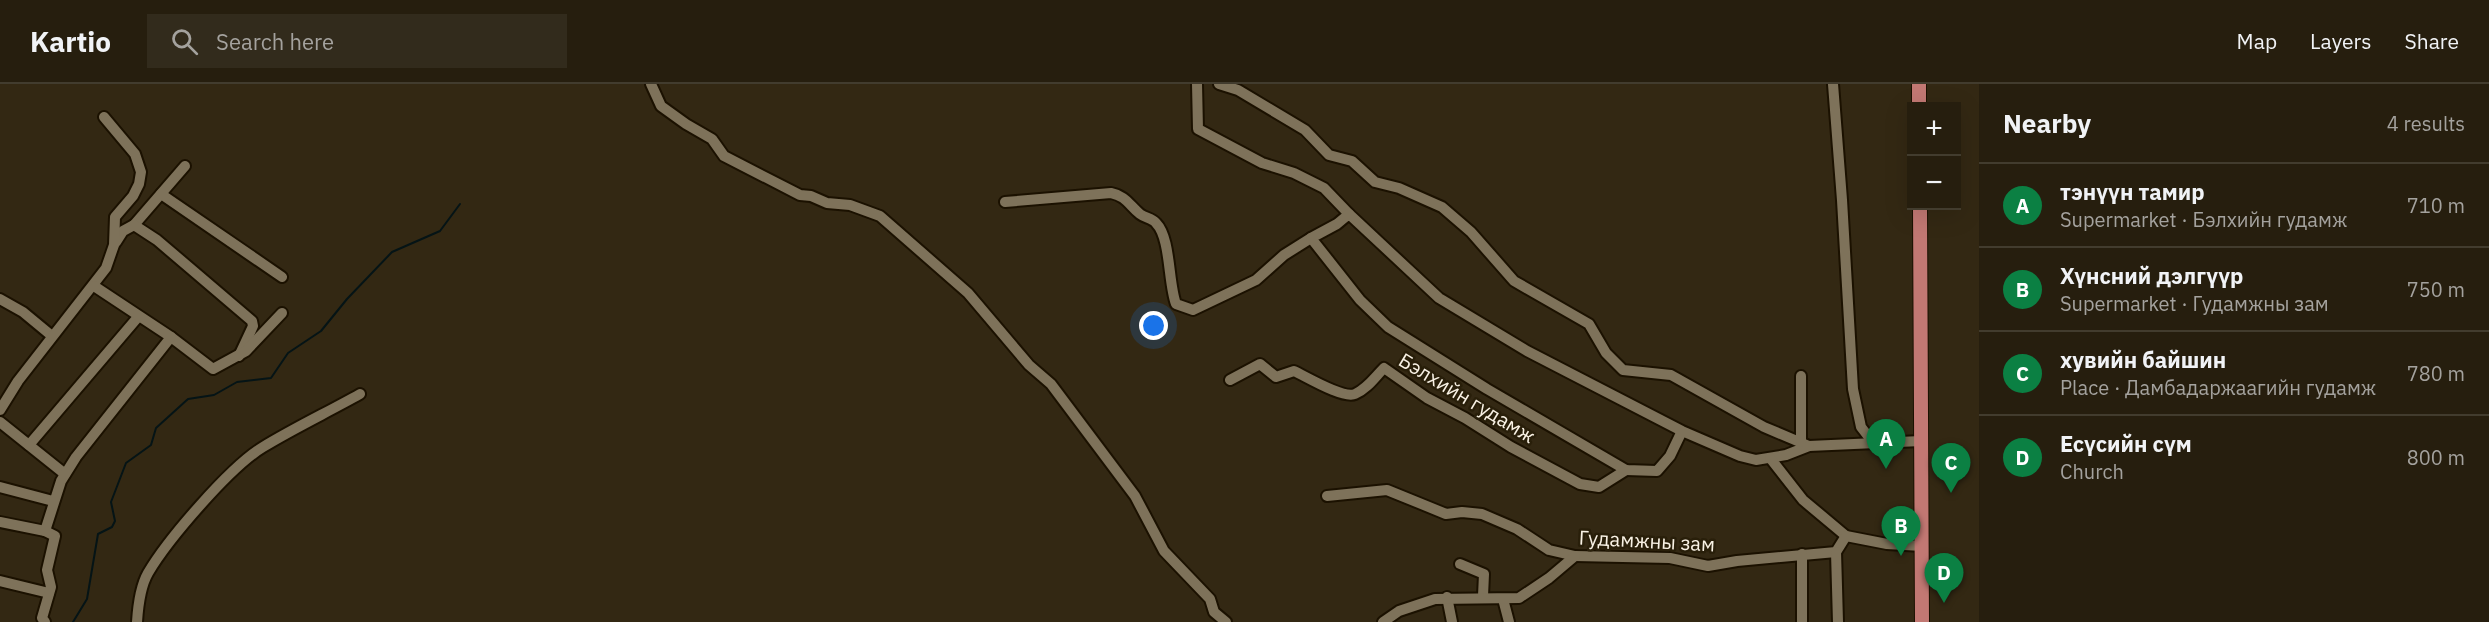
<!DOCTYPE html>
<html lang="en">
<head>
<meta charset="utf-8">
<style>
  body { margin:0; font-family:"IBM Plex Sans",sans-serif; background:#322b1c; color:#f1f3f6 }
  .controls { position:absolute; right:18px; top:18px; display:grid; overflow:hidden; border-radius:0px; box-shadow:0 6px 24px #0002 }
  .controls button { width:54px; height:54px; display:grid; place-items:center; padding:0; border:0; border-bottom:2px solid #423c2e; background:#261e0e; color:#f1f3f6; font:30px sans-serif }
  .you { position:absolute; left:1154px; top:242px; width:21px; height:21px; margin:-15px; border:4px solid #fff; border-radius:50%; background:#1a73e8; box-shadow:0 0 0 9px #1a73e833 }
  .badge { display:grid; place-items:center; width:39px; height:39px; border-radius:50%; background:#0b8043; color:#fff; font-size:20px; font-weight:700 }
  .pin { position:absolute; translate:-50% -50px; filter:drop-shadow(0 2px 3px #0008) }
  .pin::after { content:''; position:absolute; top:32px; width:21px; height:18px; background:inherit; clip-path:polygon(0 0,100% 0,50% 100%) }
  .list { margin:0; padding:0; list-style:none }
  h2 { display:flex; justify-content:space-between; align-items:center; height:78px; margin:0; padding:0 24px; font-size:26px }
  h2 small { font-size:20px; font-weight:400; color:#a4a29e }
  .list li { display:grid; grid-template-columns:39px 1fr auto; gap:18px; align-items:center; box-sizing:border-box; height:84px; padding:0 24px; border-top:2px solid #423c2e }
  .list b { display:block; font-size:22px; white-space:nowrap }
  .list p { margin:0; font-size:20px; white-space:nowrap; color:#a4a29e }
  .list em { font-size:20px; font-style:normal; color:#a4a29e }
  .icon { flex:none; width:33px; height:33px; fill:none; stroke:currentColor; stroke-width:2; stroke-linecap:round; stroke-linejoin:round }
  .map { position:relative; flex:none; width:1979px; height:538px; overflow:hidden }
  header { display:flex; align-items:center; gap:36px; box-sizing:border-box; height:84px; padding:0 30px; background:#261e0e; border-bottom:2px solid #423c2e }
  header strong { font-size:28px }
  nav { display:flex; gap:33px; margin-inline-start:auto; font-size:21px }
  .search { width:420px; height:54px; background:#322b1c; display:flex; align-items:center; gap:15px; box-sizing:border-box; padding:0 21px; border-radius:0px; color:#a4a29e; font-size:22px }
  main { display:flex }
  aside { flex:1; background:#261e0e }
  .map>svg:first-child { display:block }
</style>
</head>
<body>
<header>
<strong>Kartio</strong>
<div class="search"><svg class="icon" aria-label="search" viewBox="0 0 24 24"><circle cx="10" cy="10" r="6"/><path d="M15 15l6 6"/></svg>Search here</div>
<nav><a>Map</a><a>Layers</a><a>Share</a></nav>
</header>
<main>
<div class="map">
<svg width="1979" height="538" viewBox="0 0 1979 538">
  <rect width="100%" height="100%" fill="#332813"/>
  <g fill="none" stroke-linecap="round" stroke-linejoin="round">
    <path stroke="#051416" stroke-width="2" d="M73 538 87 515 98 450 112 443 115 437 111 418 126 379 151 361 156 344 188 315 214 311 237 298 271 294 288 269 321 247 347 215 392 168 440 147 460 120"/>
    <defs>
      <g id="minor">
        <path d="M651 0 661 22 686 40 712 55 724 72 800 111 811 112 827 119 850 121 880 132 968 209 1029 281 1051 300 1135 412 1164 467 1210 515 1214 528 1226 538"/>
        <path d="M1197 0 1198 45 1262 79 1294 89 1324 104 1349 130"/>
        <path d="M1219 0 1238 6 1305 46 1329 71 1352 77 1375 98 1399 104 1442 123 1471 148 1514 197 1589 240 1606 269 1623 286 1671 291 1764 343 1809 362 1921 357"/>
        <path d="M1833 0 1842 116 1853 305 1861 343 1875 361"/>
        <path d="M161 110 282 193"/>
        <path d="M1005 118 1111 109C1126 112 1129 121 1140 130 1145 134 1152 134 1156 139 1171 154 1168 199 1176 220L1193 226 1256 196 1284 171 1311 154"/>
        <path d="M134 141 185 82"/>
        <path d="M116 158 123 147 134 141 157 156 252 237 253 242 239 272"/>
        <path d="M0 215 23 228 52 252"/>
        <path d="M171 253 213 285 246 267 282 229"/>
        <path d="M1230 296 1260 280 1276 293 1294 287C1307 293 1343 315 1355 310 1367 305 1375 293 1384 284L1427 314 1465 334 1511 363 1580 400 1599 403 1626 386"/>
        <path d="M0 326 18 297 106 184 114 161 115 133 133 112 139 100 141 88 135 70 104 33"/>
        <path d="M0 338 65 390"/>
        <path d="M1682 347 1670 372 1657 387 1626 386 1487 305 1388 243 1360 216 1311 154 1337 140 1349 130 1439 214 1527 267 1682 347 1740 372 1756 376 1786 371 1809 362"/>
        <path d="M1801 358V292"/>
        <path d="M29 361 138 233"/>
        <path d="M1770 374 1803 416 1846 452"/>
        <path d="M0 403 53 417"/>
        <path d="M1327 412 1387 406 1446 430 1462 428 1482 430 1517 445 1549 466 1575 472 1670 474 1708 482 1737 477 1836 468 1846 452 1887 460 1922 462"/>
        <path d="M0 438 45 447"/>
        <path d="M1836 468 1838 538"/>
        <path d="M1802 470V538"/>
        <path d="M1460 480 1484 490 1483 512"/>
        <path d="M0 497 49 509"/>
        <path d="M1447 513 1452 538"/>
        <path d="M1503 515 1509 538"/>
        <path d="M45 538 42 534 51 503 47 486 55 452 45 447 61 397 76 373 171 253 94 202"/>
        <path d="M137 538C138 522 140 503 148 489 168 455 230 383 263 363 294 344 328 328 360 310"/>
        <path d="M1383 538 1399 527 1435 515 1519 514 1549 494 1575 472"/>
      </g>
      <g id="major">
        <path d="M1919 0V22"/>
        <path d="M1920 122 1922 538"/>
      </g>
    </defs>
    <use href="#minor" stroke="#1b1100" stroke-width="14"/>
    <use href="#major" stroke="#1b1100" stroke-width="16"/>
    <use href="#minor" stroke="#7e725a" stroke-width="10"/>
    <use href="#major" stroke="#c27873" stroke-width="14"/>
  </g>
  <g text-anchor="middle" stroke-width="5" stroke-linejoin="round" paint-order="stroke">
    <g font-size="20" fill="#f9f2e5" stroke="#291f0a">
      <text transform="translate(1467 314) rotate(31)" y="7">Бэлхийн гудамж</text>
      <text transform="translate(1647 457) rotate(3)" y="7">Гудамжны зам</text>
    </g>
  </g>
</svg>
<div class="controls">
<button>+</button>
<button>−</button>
</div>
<div class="you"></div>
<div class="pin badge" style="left:1886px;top:385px">A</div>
<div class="pin badge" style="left:1901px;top:472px">B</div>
<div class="pin badge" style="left:1951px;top:409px">C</div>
<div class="pin badge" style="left:1944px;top:519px">D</div>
</div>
<aside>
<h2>Nearby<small>4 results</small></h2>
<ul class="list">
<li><span class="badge">A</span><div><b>тэнүүн тамир</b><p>Supermarket · Бэлхийн гудамж</p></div><em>710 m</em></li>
<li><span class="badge">B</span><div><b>Хүнсний дэлгүүр</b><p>Supermarket · Гудамжны зам</p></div><em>750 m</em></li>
<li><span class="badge">C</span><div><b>хувийн байшин</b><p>Place · Дамбадаржаагийн гудамж</p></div><em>780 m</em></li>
<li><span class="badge">D</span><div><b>Есүсийн сүм</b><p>Church</p></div><em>800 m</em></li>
</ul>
</aside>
</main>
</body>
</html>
